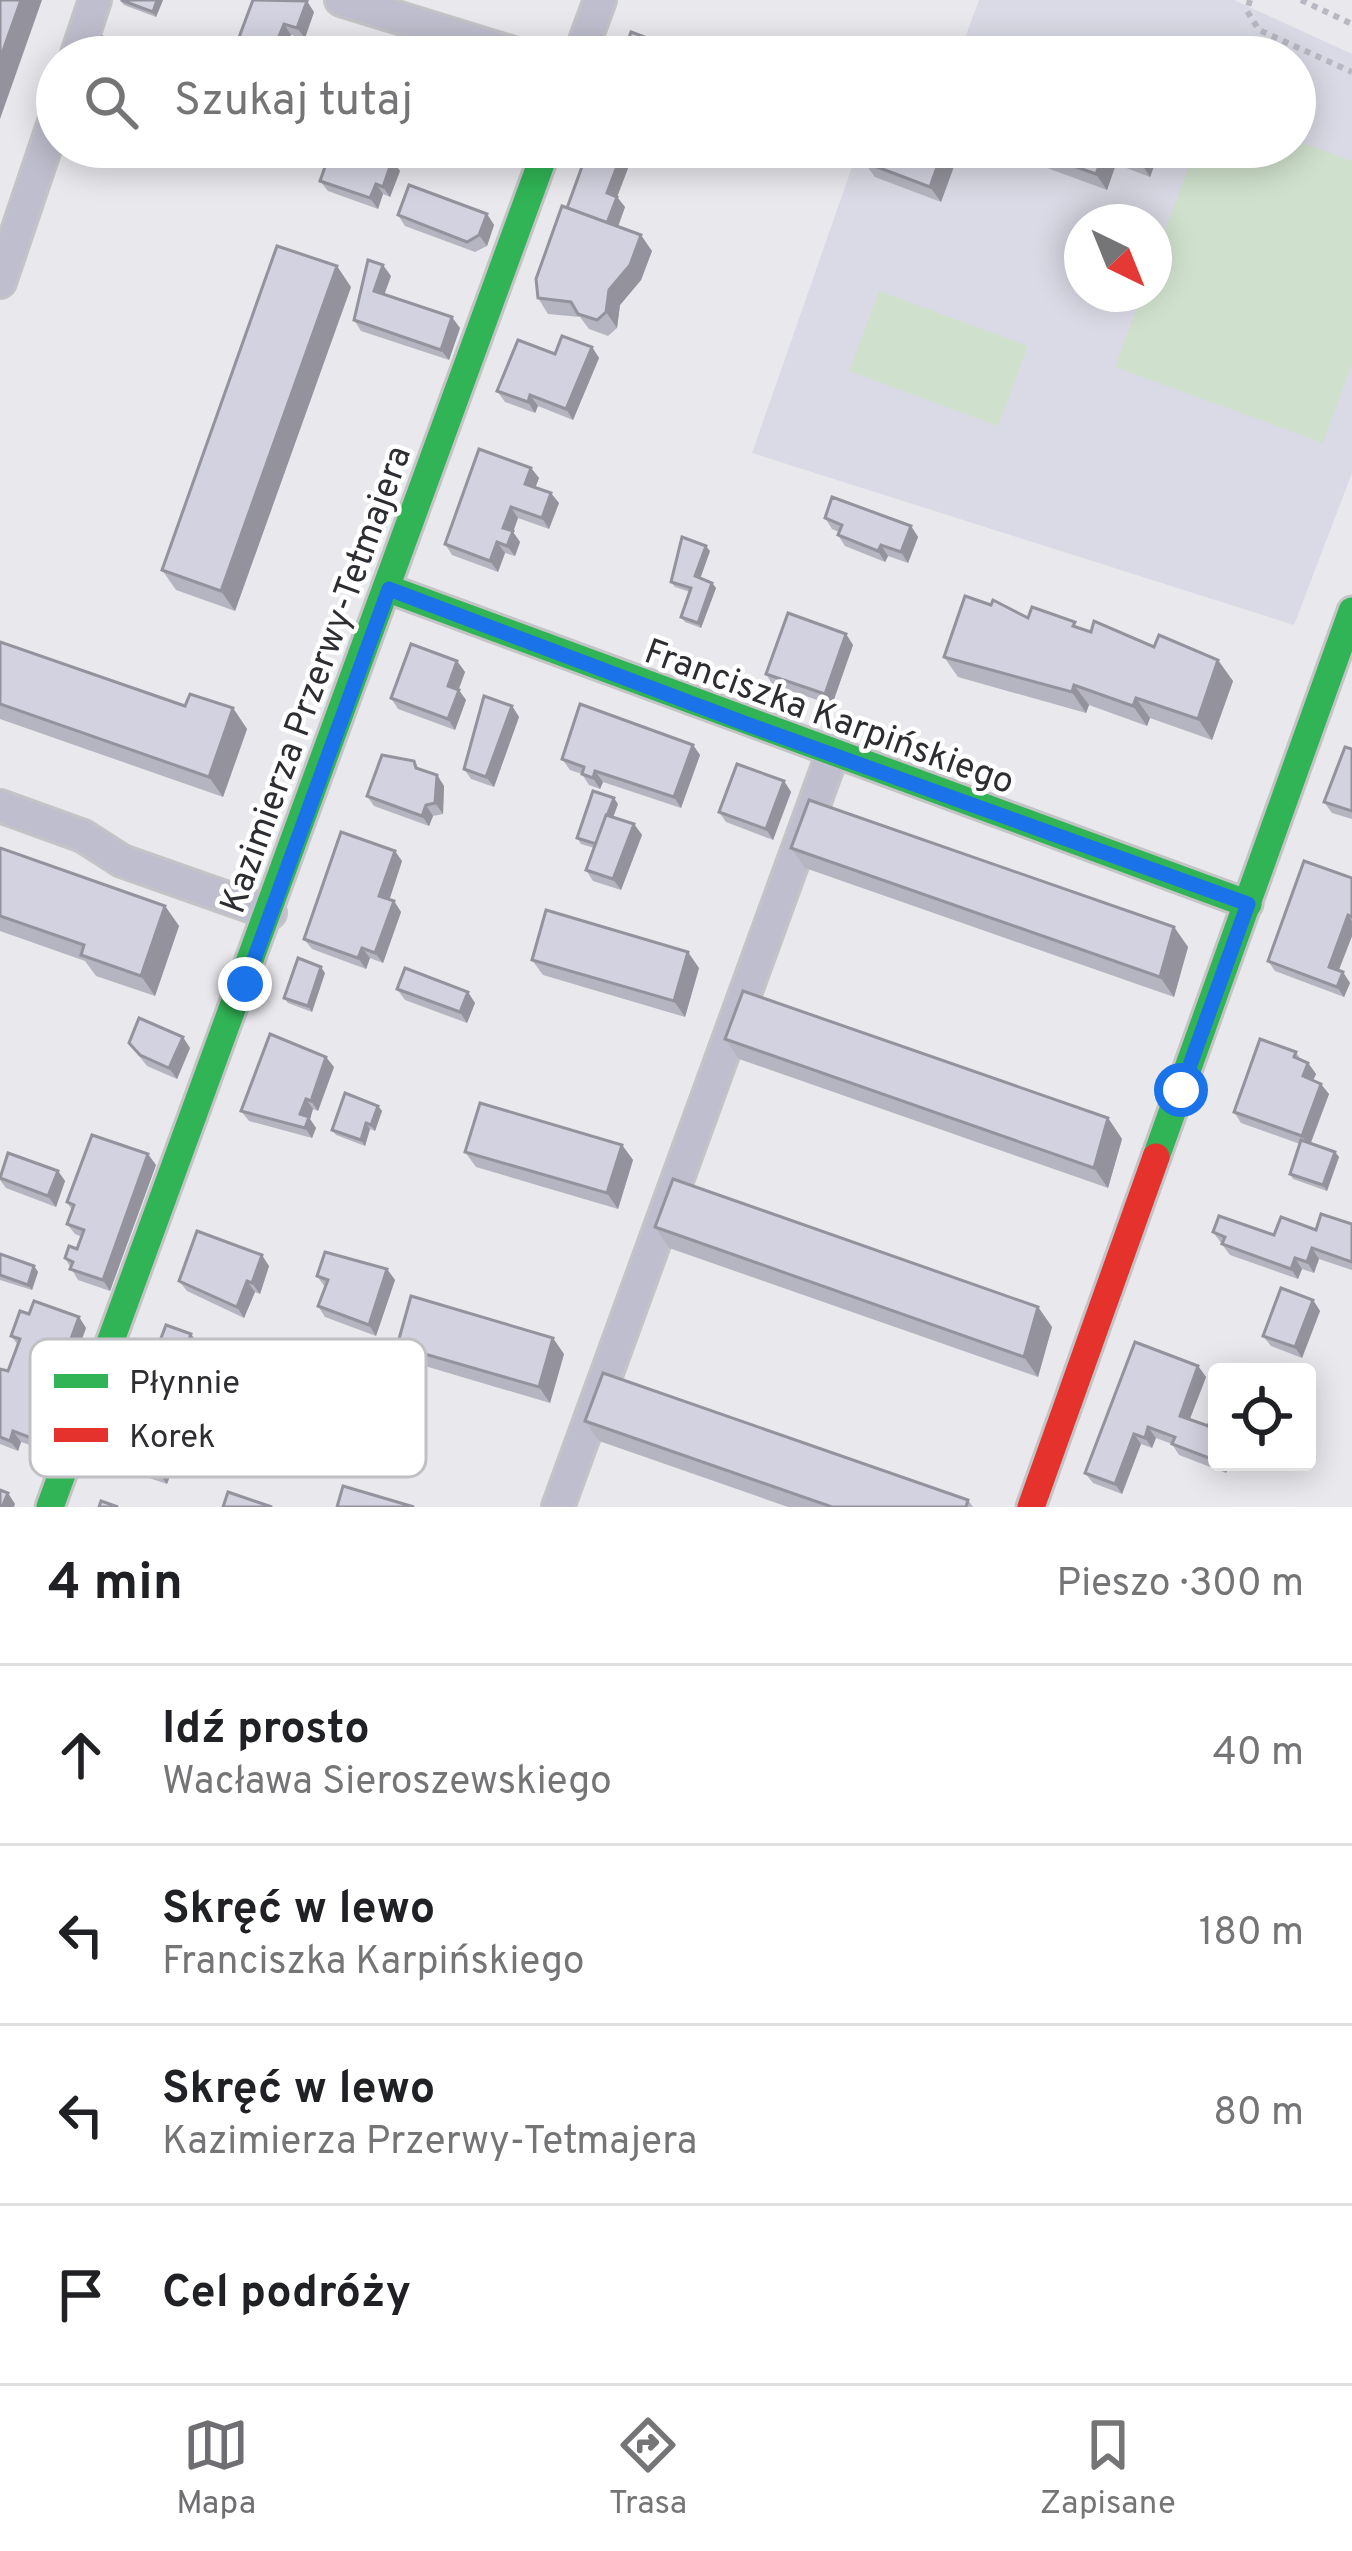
<!DOCTYPE html>
<html lang="pl">
<head>
<meta charset="utf-8">
<style>
  body { margin:0; font-family:Overpass,sans-serif; background:#f2f2f2; color:#202124 }
  .controls { position:absolute; right:36px; bottom:36px; display:grid; overflow:hidden; border-radius:12px; box-shadow:0 6px 30px #0003 }
  .controls button { width:108px; height:108px; display:grid; place-items:center; padding:0; border:0; border-bottom:3px solid #e0e0e0; background:#fff; color:#202124; font:60px sans-serif }
  .compass { position:absolute; left:1064px; top:204px; width:108px; height:108px; border-radius:50%; background:#fff; box-shadow:0 6px 30px #0003; rotate:137deg }
  .stop { position:absolute; width:36px; height:36px; margin:-27px; border:9px solid #1a73e8; border-radius:50%; background:#fff }
  .stop.end { background:#1a73e8; border-color:#fff; box-shadow:0 3px 12px #0008 }
  .list { margin:0; padding:0; list-style:none }
  h2 { display:flex; justify-content:space-between; align-items:center; height:156px; margin:0; padding:0 48px; font-size:51px }
  h2 small { font-size:39px; font-weight:400; color:#757577 }
  .list li { display:grid; grid-template-columns:78px 1fr auto; gap:36px; align-items:center; box-sizing:border-box; height:180px; padding:0 48px; border-top:3px solid #e0e0e0 }
  .list b { display:block; font-size:45px; white-space:nowrap }
  .list p { margin:0; font-size:39px; white-space:nowrap; color:#757577 }
  .list em { font-size:39px; font-style:normal; color:#757577 }
  .icon { flex:none; width:66px; height:66px; fill:none; stroke:currentColor; stroke-width:2; stroke-linecap:round; stroke-linejoin:round }
  .map { position:relative; flex:none; width:1352px; height:1507px; overflow:hidden }
  .search { position:absolute; background:#fff; box-shadow:0 6px 30px #0003; left:36px; right:36px; top:36px; height:132px; display:flex; align-items:center; gap:30px; box-sizing:border-box; padding:0 42px; border-radius:66px; color:#757577; font-size:45px }
  .sheet { height:876px; background:#fff }
  nav { display:flex; justify-content:space-around; align-items:center; box-sizing:border-box; height:168px; border-top:3px solid #e0e0e0; background:#fff; font-size:33px; color:#757577 }
  nav a { display:grid; justify-items:center; gap:6px }
  nav .on { color:#6f6f73 }
  .map>svg:first-child { display:block }
</style>
</head>
<body>
<div class="map">
<svg width="1352" height="1507" viewBox="0 0 1352 1507">
  <rect width="100%" height="100%" fill="#e8e8ed"/>
  <path fill="#d9dae5" fill-rule="evenodd" d="M979 0H1234L1352 54V473L1294 625 752 453 859 147H1295V57H958ZM1082 222H1154V294H1082Z"/>
  <g fill="#cfe1cc">
    <path d="M1295 140 1352 161V363L1323 443 1115 367 1142 294H1154V260L1196 147H1295Z"/>
    <path d="M879 291 1028 346 998 426 849 371Z"/>
  </g>
  <g fill="none" stroke-linecap="round" stroke-linejoin="round">
    <defs>
      <g id="street">
        <path d="M341 0 526 57"/>
        <path d="M76 57 95 0"/>
        <path d="M579 57 600 0"/>
        <path d="M0 282 57 113"/>
        <path d="M0 806 83 836 122 861 270 913"/>
        <path d="M558 1507 832 755"/>
      </g>
      <g id="fast">
        <path d="M389 589 1248 904"/>
        <path d="M1156 1157 1352 611"/>
        <path d="M50 1507 547 147"/>
      </g>
      <path id="jam" d="M1031 1507 1156 1157"/>
    </defs>
    <use href="#street" stroke="#c4c4c7" stroke-width="36"/>
    <use href="#fast" stroke="#c4c4c7" stroke-width="33"/>
    <use href="#jam" stroke="#c4c4c7" stroke-width="33"/>
    <g stroke="#b8b8c3" stroke-width="6" stroke-dasharray="6 6" stroke-linecap="butt">
      <path d="M1250 0 1247 11 1259 30 1352 72"/>
      <path d="M1301 0 1352 24"/>
    </g>
    <use href="#street" stroke="#bebece" stroke-width="30"/>
    <use href="#fast" stroke="#30b455" stroke-width="27"/>
    <use href="#jam" stroke="#e5322d" stroke-width="27"/>
  </g>
  <g fill="#b5b5c1">
    <path d="M120 0H163L156 17 124 5Z"/>
    <path d="M314 12 305 38 291 35 282 57H265L245 51 238 40Z"/>
    <path d="M215 147H248L244 157Z"/>
    <path d="M332 147H393L398 154 394 163 400 171 390 197 383 194 378 209 328 191 320 181Z"/>
    <path d="M709 147H744L739 159Z"/>
    <path d="M961 147 941 202 875 177 864 162Z"/>
    <path d="M990 147H1161L1150 177 1116 164 1107 190Z"/>
    <path d="M622 153 630 163 617 197 625 207 618 227 652 251 641 280 620 305 617 328 608 336 589 329 580 317 548 314 538 298 567 208 602 155Z"/>
    <path d="M487 214 494 225 487 246 475 252 405 226 398 215Z"/>
    <path d="M391 276 384 294 460 328 449 360 361 331 354 320Z"/>
    <path d="M351 287 235 611 176 590 162 570Z"/>
    <path d="M592 347 599 358 573 420 538 406 535 413 505 402 497 391 555 354Z"/>
    <path d="M531 468 539 478 535 487 559 503 549 529 518 518 513 532 520 542 515 556 505 553 498 572 452 555 445 544Z"/>
    <path d="M825 518 911 526 918 537 908 563 888 556 885 562 845 546 838 535 839 532 832 529Z"/>
    <path d="M710 551 700 578 712 583 716 588 701 628 685 622 681 617 690 592 675 587 671 582Z"/>
    <path d="M1028 618 1079 628 1233 681 1212 740 1150 718 1147 726 1089 705 1086 713 958 677 944 657Z"/>
    <path d="M846 634 853 645 832 705 773 685 766 674Z"/>
    <path d="M0 642 185 706 233 708 247 729 223 797 0 719Z"/>
    <path d="M457 661 465 672 458 690 466 700 455 730 398 709 391 698Z"/>
    <path d="M512 706 519 717 494 787 471 779 464 769Z"/>
    <path d="M693 745 700 755 681 808 603 782 600 789 589 785 582 774 570 770 562 759Z"/>
    <path d="M1352 749V819L1332 813 1324 802Z"/>
    <path d="M414 761 419 769 437 775 444 786 443 814 433 816 429 826 374 806 367 796Z"/>
    <path d="M784 781 791 792 773 840 726 822 719 812Z"/>
    <path d="M618 804 613 817 634 824 642 835 621 890 593 881 586 870 594 848 581 844 577 838Z"/>
    <path d="M0 848 165 906 179 926 155 996 96 976 85 961 0 931Z"/>
    <path d="M791 848 1174 927 1188 947 1174 997 805 868Z"/>
    <path d="M402 861 389 900 394 901 401 912 383 963 370 958 366 969 312 949 304 939Z"/>
    <path d="M1352 878V936L1339 970 1350 983 1344 997 1275 971 1268 961Z"/>
    <path d="M532 960 699 968 685 1017 543 975Z"/>
    <path d="M325 973 312 1012 288 1003 284 998Z"/>
    <path d="M397 989 475 1003 467 1023 405 1000Z"/>
    <path d="M725 1039 1108 1118 1122 1139 1108 1188 739 1059Z"/>
    <path d="M129 1043 190 1048 177 1079 147 1066Z"/>
    <path d="M1296 1052 1301 1060 1308 1063 1316 1074 1313 1080 1329 1094 1311 1143 1335 1152 1339 1157 1327 1191 1293 1179 1290 1174 1300 1144 1241 1123 1234 1112Z"/>
    <path d="M334 1067 318 1111 313 1109 310 1119 316 1128 312 1138 249 1121 241 1111Z"/>
    <path d="M378 1106 382 1111 375 1131 370 1129 365 1146 336 1135 332 1130Z"/>
    <path d="M622 1145 633 1160 618 1209 476 1167 465 1152Z"/>
    <path d="M156 1165 110 1291 78 1280 65 1258 77 1249 82 1237 75 1234 67 1224 72 1210 67 1202Z"/>
    <path d="M58 1171 65 1181 56 1207 6 1188 0 1180V1174Z"/>
    <path d="M1352 1224V1270L1319 1259 1314 1273 1302 1269 1298 1279 1230 1255 1213 1232 1274 1235Z"/>
    <path d="M655 1227 1038 1307 1052 1327 1038 1377 669 1248Z"/>
    <path d="M0 1254 34 1266 38 1272 32 1290 0 1280Z"/>
    <path d="M269 1266 260 1294 255 1292 244 1318 187 1291 179 1281Z"/>
    <path d="M387 1269 395 1280 376 1336 325 1317 318 1306 325 1287 317 1276Z"/>
    <path d="M1313 1300 1320 1311 1302 1358 1271 1346 1263 1336Z"/>
    <path d="M29 1314 79 1317 86 1328 42 1449 21 1442 18 1451 0 1444V1369L8 1371 18 1345 11 1336Z"/>
    <path d="M199 1345 195 1355 209 1368 196 1402 154 1386 147 1375Z"/>
    <path d="M397 1346 564 1354 550 1403 408 1361Z"/>
    <path d="M1198 1366 1206 1377 1190 1419 1230 1462 1226 1473 1179 1455 1172 1444 1156 1438 1152 1448 1141 1444 1122 1494 1093 1483 1085 1473Z"/>
    <path d="M585 1421 968 1500 973 1507H788L599 1441Z"/>
    <path d="M175 1430 183 1441 167 1484 125 1470 118 1459Z"/>
  </g>
  <g fill="#94939d">
    <path d="M21 0H42L0 119V59Z"/>
    <path d="M157 0H163L156 17 153 12Z"/>
    <path d="M307 1 314 12 305 38 297 28Z"/>
    <path d="M284 24 291 35 282 57H278L273 51Z"/>
    <path d="M237 147H248L244 157Z"/>
    <path d="M389 147H393L398 154 394 163 400 171 390 197 383 187 385 158Z"/>
    <path d="M738 147H744L739 159 735 153Z"/>
    <path d="M944 147H961L941 202 930 187Z"/>
    <path d="M1106 147H1122L1109 154 1116 164 1107 190 1096 174Z"/>
    <path d="M1150 147H1161L1150 177 1143 166Z"/>
    <path d="M622 153 630 163 617 197 625 207 614 237 606 226 607 193Z"/>
    <path d="M376 184 383 194 378 209 370 198Z"/>
    <path d="M487 214 494 225 487 246 479 235Z"/>
    <path d="M641 235 652 251 641 280 620 305 617 328 606 312 609 290Z"/>
    <path d="M383 265 391 276 382 301 374 291Z"/>
    <path d="M337 266 351 287 235 611 221 591Z"/>
    <path d="M452 317 460 328 449 360 441 350Z"/>
    <path d="M592 347 599 358 573 420 566 409Z"/>
    <path d="M530 395 538 406 535 413 528 402Z"/>
    <path d="M531 468 539 478 533 494 525 484Z"/>
    <path d="M551 493 559 503 549 529 542 518Z"/>
    <path d="M511 507 518 518 513 532 520 542 515 556 507 546 503 528Z"/>
    <path d="M911 526 918 537 908 563 901 552Z"/>
    <path d="M497 542 505 553 498 572 490 561Z"/>
    <path d="M881 545 888 556 885 562 878 551Z"/>
    <path d="M706 546 710 551 699 582 695 576Z"/>
    <path d="M712 583 716 588 701 628 698 623Z"/>
    <path d="M846 634 853 645 832 705 825 694Z"/>
    <path d="M1218 660 1233 681 1212 740 1198 719Z"/>
    <path d="M457 661 465 672 456 697 448 686Z"/>
    <path d="M1074 685 1089 705 1086 713 1072 692Z"/>
    <path d="M459 690 466 700 455 730 448 719Z"/>
    <path d="M1136 698 1150 718 1147 726 1133 706Z"/>
    <path d="M512 706 519 717 494 787 486 777Z"/>
    <path d="M233 708 247 729 223 797 209 777Z"/>
    <path d="M693 745 700 755 681 808 674 797Z"/>
    <path d="M595 771 603 782 600 789 593 778Z"/>
    <path d="M437 775 444 786 443 814 435 803Z"/>
    <path d="M784 781 791 792 773 840 766 829Z"/>
    <path d="M614 798 618 804 601 850 597 845Z"/>
    <path d="M426 805 433 816 429 826 422 816Z"/>
    <path d="M634 824 642 835 621 890 613 879Z"/>
    <path d="M395 851 402 861 387 907 379 896Z"/>
    <path d="M394 901 401 912 383 963 375 953Z"/>
    <path d="M165 906 179 926 155 996 141 976Z"/>
    <path d="M1348 915 1352 921V936L1336 977 1329 967Z"/>
    <path d="M1174 927 1188 947 1174 997 1160 977Z"/>
    <path d="M362 948 370 958 366 969 358 958Z"/>
    <path d="M688 952 699 968 685 1017 674 1001Z"/>
    <path d="M321 967 325 973 312 1012 308 1006Z"/>
    <path d="M1343 972 1350 983 1344 997 1337 987Z"/>
    <path d="M468 992 475 1003 467 1023 460 1012Z"/>
    <path d="M183 1037 190 1048 177 1079 169 1068Z"/>
    <path d="M326 1057 334 1067 318 1111 311 1101Z"/>
    <path d="M1308 1063 1316 1074 1310 1087 1303 1076Z"/>
    <path d="M1321 1084 1329 1094 1309 1147 1302 1136Z"/>
    <path d="M306 1099 313 1109 310 1119 316 1128 312 1138 305 1128 300 1114Z"/>
    <path d="M378 1106 382 1111 375 1131 371 1125Z"/>
    <path d="M1108 1118 1122 1139 1108 1188 1094 1168Z"/>
    <path d="M366 1123 370 1129 365 1146 361 1140Z"/>
    <path d="M622 1145 633 1160 618 1209 607 1193Z"/>
    <path d="M1335 1152 1339 1157 1327 1191 1323 1185Z"/>
    <path d="M148 1154 156 1165 110 1291 103 1280Z"/>
    <path d="M58 1171 65 1181 56 1207 48 1196Z"/>
    <path d="M1312 1248 1319 1259 1314 1273 1307 1262Z"/>
    <path d="M262 1255 269 1266 260 1294 252 1283Z"/>
    <path d="M1295 1258 1302 1269 1298 1279 1291 1269Z"/>
    <path d="M34 1266 38 1272 32 1290 28 1285Z"/>
    <path d="M387 1269 395 1280 376 1336 369 1325Z"/>
    <path d="M247 1281 255 1292 244 1318 237 1307Z"/>
    <path d="M1313 1300 1320 1311 1302 1358 1295 1347Z"/>
    <path d="M1038 1307 1052 1327 1038 1377 1024 1357Z"/>
    <path d="M79 1317 86 1328 42 1449 34 1439Z"/>
    <path d="M191 1334 199 1345 192 1362 185 1351Z"/>
    <path d="M553 1338 564 1354 550 1403 539 1387Z"/>
    <path d="M202 1358 209 1368 196 1402 189 1391Z"/>
    <path d="M1198 1366 1206 1377 1187 1426 1180 1416Z"/>
    <path d="M1148 1427 1156 1438 1152 1448 1145 1438Z"/>
    <path d="M175 1430 183 1441 167 1484 159 1474Z"/>
    <path d="M13 1431 21 1442 18 1451 10 1441Z"/>
    <path d="M1134 1434 1141 1444 1122 1494 1115 1484Z"/>
    <path d="M1219 1462H1230L1226 1473Z"/>
    <path d="M8 1493 15 1504 14 1507H2Z"/>
  </g>
  <g fill="#d3d2e0" stroke="#94939d" stroke-width="3">
    <path d="M0 0H21L0 59Z"/>
    <path d="M121 0H157L153 12Z"/>
    <path d="M253 0 307 1 297 28 284 24 273 51 238 40Z"/>
    <path d="M631 32 685 52 683 57H622Z"/>
    <path d="M102 37 152 54 155 45 172 51 170 57H95Z"/>
    <path d="M1013 46 1043 57H1010Z"/>
    <path d="M291 47 318 57H287Z"/>
    <path d="M192 51 208 57H190Z"/>
    <path d="M332 147H389L385 158 392 161 383 187 376 184 370 198 320 181Z"/>
    <path d="M608 147 622 153 607 193 617 197 607 223 567 208 588 150 602 155Z"/>
    <path d="M718 147H738L735 153Z"/>
    <path d="M869 147H944L930 187 864 162Z"/>
    <path d="M1021 147H1106L1096 174Z"/>
    <path d="M1111 147H1150L1143 166 1109 154Z"/>
    <path d="M409 185 487 214 479 235 467 242 398 215Z"/>
    <path d="M562 206 641 235 630 265 609 290 606 312 597 320 578 314 571 302 538 298 536 279Z"/>
    <path d="M277 246 337 266 221 591 162 570Z"/>
    <path d="M368 260 383 265 374 291 452 317 441 350 354 320Z"/>
    <path d="M562 336 592 347 566 409 530 395 528 402 497 391 518 340 555 354Z"/>
    <path d="M479 449 531 468 525 484 551 493 542 518 511 507 503 528 513 531 507 546 497 542 490 561 445 544Z"/>
    <path d="M832 497 911 526 901 552 881 545 878 551 838 535 842 525 825 518Z"/>
    <path d="M682 537 706 546 695 576 712 583 698 623 681 617 691 588 671 582Z"/>
    <path d="M965 596 991 605 993 600 1028 618 1032 607 1075 622 1073 626 1091 632 1094 621 1154 647 1159 635 1218 660 1198 719 1136 698 1133 706 1074 685 1072 692 944 657Z"/>
    <path d="M788 613 846 634 825 694 766 674Z"/>
    <path d="M0 642 185 706 190 694 233 708 209 777 0 704Z"/>
    <path d="M411 644 457 661 448 686 459 690 448 719 391 698Z"/>
    <path d="M484 696 512 706 486 777 464 769Z"/>
    <path d="M580 704 693 745 674 797 595 771 593 778 582 774 584 767 562 759Z"/>
    <path d="M1345 747 1352 749V811L1324 802Z"/>
    <path d="M382 755 414 761 416 768 437 775 435 803 426 805 422 816 367 796Z"/>
    <path d="M737 764 784 781 766 829 719 812Z"/>
    <path d="M593 791 614 798 596 844 577 838Z"/>
    <path d="M809 800 1174 927 1160 977 791 848Z"/>
    <path d="M606 815 634 824 613 879 586 870Z"/>
    <path d="M341 832 395 851 379 896 394 901 375 953 362 948 358 958 304 939Z"/>
    <path d="M0 848 165 906 141 976 81 955 84 945 0 916Z"/>
    <path d="M1304 861 1352 878V917L1348 915 1329 967 1343 972 1337 987 1268 961Z"/>
    <path d="M546 910 688 952 674 1001 532 960Z"/>
    <path d="M298 958 321 967 308 1006 284 998Z"/>
    <path d="M405 968 468 992 460 1012 397 989Z"/>
    <path d="M743 991 1108 1118 1094 1168 725 1039Z"/>
    <path d="M139 1018 183 1037 169 1068 140 1055 129 1043Z"/>
    <path d="M270 1034 326 1057 311 1101 306 1099 300 1114 309 1117 305 1128 241 1111Z"/>
    <path d="M1260 1039 1296 1052 1294 1057 1308 1063 1303 1076 1321 1084 1302 1136 1234 1112Z"/>
    <path d="M345 1093 378 1106 371 1125 366 1123 361 1140 332 1130Z"/>
    <path d="M480 1103 622 1145 607 1193 465 1152Z"/>
    <path d="M92 1135 148 1154 103 1280 70 1269 73 1262 65 1258 69 1246 77 1249 84 1230 67 1224 74 1205 67 1202Z"/>
    <path d="M1301 1140 1335 1152 1323 1185 1290 1174Z"/>
    <path d="M8 1153 58 1171 48 1196 0 1178Z"/>
    <path d="M673 1179 1038 1307 1024 1357 655 1227Z"/>
    <path d="M1321 1214 1352 1224V1262L1312 1248 1307 1262 1295 1258 1291 1269 1222 1244 1225 1237 1213 1232 1219 1216 1274 1235 1281 1217 1316 1230Z"/>
    <path d="M197 1231 262 1255 252 1283 247 1281 237 1307 179 1281Z"/>
    <path d="M325 1252 387 1269 369 1325 318 1306 328 1280 317 1276Z"/>
    <path d="M0 1254 34 1266 28 1285 0 1275Z"/>
    <path d="M1281 1288 1313 1300 1295 1347 1263 1336Z"/>
    <path d="M411 1296 553 1338 539 1387 397 1346Z"/>
    <path d="M34 1301 79 1317 34 1439 13 1431 10 1441 0 1437V1369L8 1371 20 1339 11 1336 20 1311 29 1314Z"/>
    <path d="M166 1325 191 1334 185 1351 202 1358 189 1391 147 1375Z"/>
    <path d="M1135 1342 1198 1366 1180 1416 1217 1429V1461L1172 1444 1175 1437 1148 1427 1145 1438 1134 1434 1115 1484 1085 1473Z"/>
    <path d="M603 1373 968 1500 966 1507H832L585 1421Z"/>
    <path d="M1217 1402V1429L1208 1426Z"/>
    <path d="M343 1486 414 1507H337Z"/>
    <path d="M0 1490 8 1493 2 1507H0Z"/>
    <path d="M228 1492 272 1507H223Z"/>
    <path d="M101 1501 118 1507H99Z"/>
  </g>
  <g fill="none" stroke-linecap="round" stroke-linejoin="round">
    <path stroke="#1a73e8" stroke-width="15" d="M245 984 389 589 744 723 1248 904 1181 1090"/>
  </g>
  <g text-anchor="middle" stroke-width="9" stroke-linejoin="round" paint-order="stroke">
    <g font-size="36" fill="#2e2e32" stroke="#fff">
      <text transform="translate(314 679) rotate(-70)" y="13">Kazimierza Przerwy-Tetmajera</text>
      <text transform="translate(830 715) rotate(20)" y="13">Franciszka Karpińskiego</text>
    </g>
  </g>
  <rect x="30" y="1339" width="396" height="138" rx="18" fill="#fff" stroke="#c0c0c2" stroke-width="3"/>
  <rect x="54" y="1374" width="54" height="14" fill="#30b455"/>
  <rect x="54" y="1428" width="54" height="14" fill="#e5322d"/>
  <g font-size="33" fill="#2e2e32">
    <text x="129" y="1393">Płynnie</text>
    <text x="129" y="1447">Korek</text>
  </g>
</svg>
<div class="controls">
<button><svg class="icon" aria-label="locate" viewBox="0 0 24 24"><circle cx="12" cy="12" r="6"/><path d="M12 2v4M12 18v4M2 12h4M18 12h4"/></svg></button>
</div>
<svg class="compass" viewBox="-18 -18 36 36"><path d="M0-13l5 13h-10z" fill="#e53935"/><path d="M0 13l5-13h-10z" fill="#757577"/></svg>
<div class="stop" style="left:1181px;top:1090px"></div>
<div class="stop end" style="left:245px;top:984px"></div>
<div class="search"><svg class="icon" aria-label="search" viewBox="0 0 24 24"><circle cx="10" cy="10" r="6"/><path d="M15 15l6 6"/></svg>Szukaj tutaj</div>
</div>
<section class="sheet">
<h2>4 min<small>Pieszo · 300 m</small></h2>
<ul class="list">
<li><svg class="icon" aria-label="ahead" viewBox="0 0 24 24"><path d="M12 20V5M6 11l6-6 6 6"/></svg><div><b>Idź prosto</b><p>Wacława Sieroszewskiego</p></div><em>40 m</em></li>
<li><svg class="icon" aria-label="left" viewBox="0 0 24 24"><path d="M17 20v-9H6M10 6l-5 5 5 5"/></svg><div><b>Skręć w lewo</b><p>Franciszka Karpińskiego</p></div><em>180 m</em></li>
<li><svg class="icon" aria-label="left" viewBox="0 0 24 24"><path d="M17 20v-9H6M10 6l-5 5 5 5"/></svg><div><b>Skręć w lewo</b><p>Kazimierza Przerwy-Tetmajera</p></div><em>80 m</em></li>
<li><svg class="icon" aria-label="arrive" viewBox="0 0 24 24"><path d="M6 21V4h12l-3 4 3 4H6"/></svg><div><b>Cel podróży</b></div></li>
</ul>
</section>
<nav>
<a class="on"><svg class="icon" aria-label="map" viewBox="0 0 24 24"><path d="M3 6l6-2 6 2 6-2v14l-6 2-6-2-6 2zM9 4v14M15 6v14"/></svg>Mapa</a>
<a><svg class="icon" aria-label="directions" viewBox="0 0 24 24"><path d="M12 3l9 9-9 9-9-9zM9 14v-3h6M13 9l2 2-2 2"/></svg>Trasa</a>
<a><svg class="icon" aria-label="saved" viewBox="0 0 24 24"><path d="M7 4h10v16l-5-4-5 4z"/></svg>Zapisane</a>
</nav>
</body>
</html>
